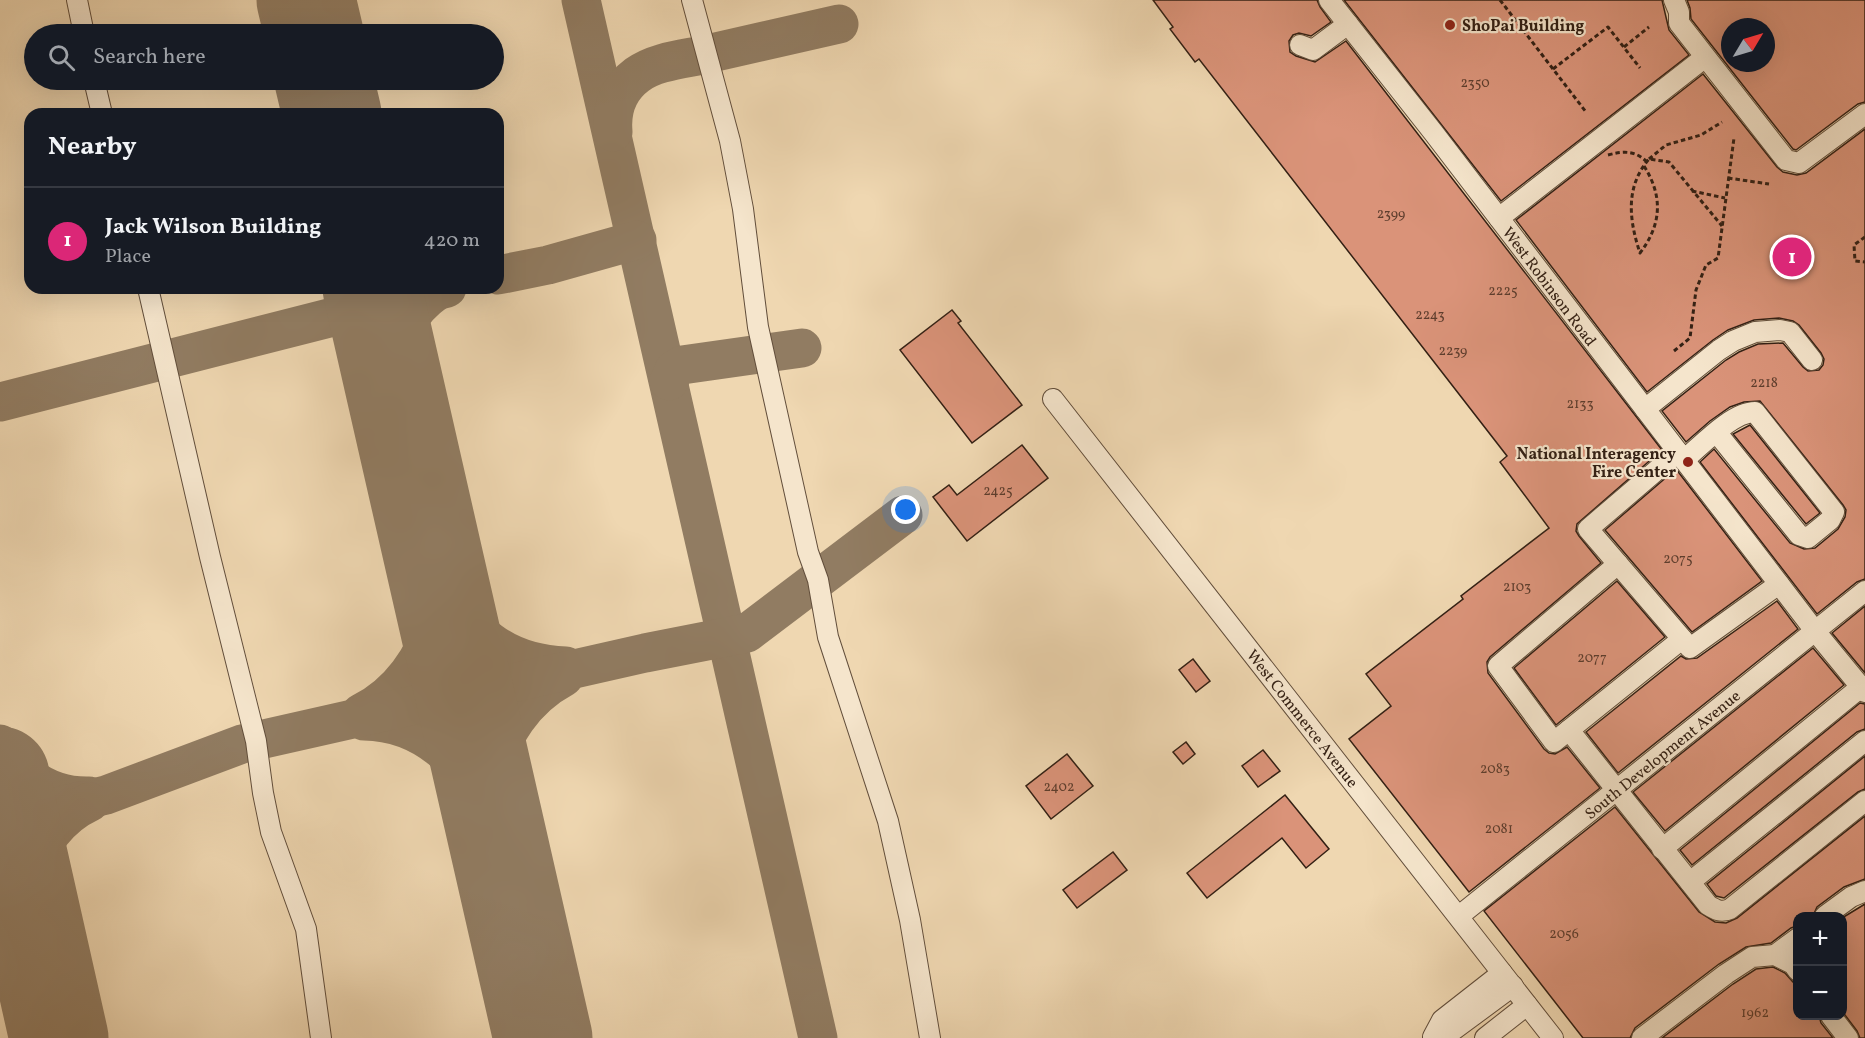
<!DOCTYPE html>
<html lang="en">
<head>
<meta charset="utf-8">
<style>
  body { margin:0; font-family:Vollkorn,serif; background:#20242c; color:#f1f3f6 }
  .controls { position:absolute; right:18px; bottom:18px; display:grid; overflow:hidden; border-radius:12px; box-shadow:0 6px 24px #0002 }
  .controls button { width:54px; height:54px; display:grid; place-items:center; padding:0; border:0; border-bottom:2px solid #363941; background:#171b24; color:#f1f3f6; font:30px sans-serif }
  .compass { position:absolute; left:1721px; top:18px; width:54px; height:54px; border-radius:50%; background:#171b24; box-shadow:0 6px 24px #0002; rotate:52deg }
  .you { position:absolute; left:906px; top:510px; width:21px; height:21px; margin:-15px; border:4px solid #fff; border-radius:50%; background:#1a73e8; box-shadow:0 0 0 9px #1a73e833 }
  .badge { display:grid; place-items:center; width:39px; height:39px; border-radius:50%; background:#db2777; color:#fff; font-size:20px; font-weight:700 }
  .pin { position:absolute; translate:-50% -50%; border:3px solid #fff; box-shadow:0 2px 6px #0006 }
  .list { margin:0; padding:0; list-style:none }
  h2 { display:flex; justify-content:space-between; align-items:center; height:78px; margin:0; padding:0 24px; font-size:26px }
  h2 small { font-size:20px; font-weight:400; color:#9ea1a6 }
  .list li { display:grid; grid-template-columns:39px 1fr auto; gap:18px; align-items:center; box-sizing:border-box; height:108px; padding:0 24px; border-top:2px solid #363941 }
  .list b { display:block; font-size:22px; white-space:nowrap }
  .list p { margin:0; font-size:20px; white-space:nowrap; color:#9ea1a6 }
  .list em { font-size:20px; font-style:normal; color:#9ea1a6 }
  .icon { flex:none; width:33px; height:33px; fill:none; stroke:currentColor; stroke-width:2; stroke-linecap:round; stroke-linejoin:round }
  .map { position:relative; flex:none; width:1865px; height:1038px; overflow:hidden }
  .search { position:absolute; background:#171b24; box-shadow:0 6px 24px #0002; left:24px; top:24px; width:480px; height:66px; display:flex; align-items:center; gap:15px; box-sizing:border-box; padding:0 21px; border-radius:33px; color:#9ea1a6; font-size:22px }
  .panel { position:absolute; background:#171b24; box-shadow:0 6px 24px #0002; left:24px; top:108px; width:480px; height:186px; border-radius:18px }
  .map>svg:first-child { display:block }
</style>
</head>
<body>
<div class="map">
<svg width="1865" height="1038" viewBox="0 0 1865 1038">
  <rect width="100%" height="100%" fill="#efd7b1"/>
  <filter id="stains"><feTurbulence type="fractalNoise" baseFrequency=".00333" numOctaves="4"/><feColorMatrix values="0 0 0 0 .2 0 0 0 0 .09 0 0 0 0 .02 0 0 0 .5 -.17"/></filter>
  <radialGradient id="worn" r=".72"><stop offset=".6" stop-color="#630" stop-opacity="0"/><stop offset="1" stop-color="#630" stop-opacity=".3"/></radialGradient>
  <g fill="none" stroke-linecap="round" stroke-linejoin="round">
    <g stroke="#917c62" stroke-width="39">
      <path d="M581 0 818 1038"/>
      <path d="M613 132C611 109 618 89 637 75 656 61 685 59 707 54 751 44 795 34 839 24"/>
      <path d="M498 275 548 265 637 240"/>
      <path d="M392 376C397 337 405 313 438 290"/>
      <path d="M669 381 674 370 682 365 802 348"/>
      <path d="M0 402 447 288"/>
      <path d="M438 580C470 631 502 664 566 666"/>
      <path d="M361 713C398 695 426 657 435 617 438 605 437 592 438 580"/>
      <path d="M364 721C426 722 463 763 492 813"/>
      <path d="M0 744C20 776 50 797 89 796"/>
      <path d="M492 813C492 802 491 790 492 780 499 735 525 698 564 677"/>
      <path d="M0 820 106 795 242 744 645 653 747 633 903 515"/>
      <path d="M0 884 18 903 34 927"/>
      <path d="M34 927C33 911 31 895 33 879 36 845 60 816 90 802"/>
    </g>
    <g stroke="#917c62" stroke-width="99">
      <path d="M306 0 314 34"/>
      <path d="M324 80 332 114"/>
      <path d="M372 288 543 1038"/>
      <path d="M0 776 59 1038"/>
    </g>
  </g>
  <g fill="#da9379" stroke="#332014" stroke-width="1.5" fill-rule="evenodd">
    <path d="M1153 0H1317L1320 7 1331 22 1311 36 1299 33 1293 35 1289 41 1290 52 1296 56 1315 62 1346 41 1662 450 1577 524 1576 531 1579 536 1601 563 1490 657 1487 662 1488 673 1544 749 1549 753 1555 754 1567 747 1600 788 1469 892 1349 739 1391 706 1366 674 1463 599 1461 596 1549 528 1500 462 1507 456 1199 59 1195 62 1170 29 1173 27Z"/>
    <path d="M1344 0H1662L1669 30 1689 55 1501 201Z"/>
    <path d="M1687 0H1865V102L1858 104 1796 150 1793 149 1691 19 1690 8ZM1730 27H1766V63H1730Z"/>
    <path d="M1703 74 1777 167 1783 172 1797 175 1806 173 1865 129V579L1857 582 1817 614 1700 462 1714 449 1790 543 1804 549 1815 548 1838 529 1845 517 1846 510 1843 505 1760 401 1744 402 1730 407 1710 421 1686 442 1662 411 1726 360 1739 352 1758 344 1783 343 1803 367 1808 371 1819 370 1823 365 1824 359 1821 353 1799 325 1793 321 1779 318 1754 320 1728 330 1713 340 1647 392 1516 220Z"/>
    <path d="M952 310 961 321 958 323 1022 405 972 443 900 350Z"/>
    <path d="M1750 425 1820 513 1806 524 1733 434Z"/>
    <path d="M1022 445 1048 478 967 541 933 497 949 485 957 495Z"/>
    <path d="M1676 469 1762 581 1692 632 1605 530Z"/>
    <path d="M1617 581 1665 637 1556 725 1514 668Z"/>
    <path d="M1777 601 1798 629 1618 773 1586 732 1681 656 1686 659 1697 658Z"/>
    <path d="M1865 606V673L1832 633Z"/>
    <path d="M1813 648 1844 685 1665 831 1633 792Z"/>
    <path d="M1193 659 1210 681 1196 692 1179 670Z"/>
    <path d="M1860 703 1865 704V729L1857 732 1692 865 1680 850Z"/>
    <path d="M1186 742 1195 754 1183 764 1173 752Z"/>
    <path d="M1263 750 1280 771 1258 787 1242 766Z"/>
    <path d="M1067 754 1093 786 1051 819 1026 786Z"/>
    <path d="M1865 756V789L1858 792 1724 898 1716 896 1707 884Z"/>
    <path d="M1285 795 1329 849 1306 868 1282 838 1207 898 1187 873Z"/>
    <path d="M1615 807 1699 912 1715 922 1726 923 1737 918 1865 816V879L1844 887 1817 907 1813 916H1797V926L1791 928 1771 943 1746 947 1719 964 1635 1028 1630 1038H1583L1484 911Z"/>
    <path d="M1113 852 1127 870 1077 908 1063 890Z"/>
    <path d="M1865 904V1038H1860L1857 1031 1842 1011V918Z"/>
    <path d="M1773 967 1785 973 1793 982 1797 983V1016H1819L1821 1023 1833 1038H1662L1733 984 1756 969Z"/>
  </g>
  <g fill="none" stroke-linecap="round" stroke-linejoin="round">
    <defs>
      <g id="minor">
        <path d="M77 0 84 34"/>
        <path d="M692 0 730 141 743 209 758 327 808 552 818 580 828 637 888 821 910 920 930 1038"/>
        <path d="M1329 0 1433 132 1815 631 1865 692"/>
        <path d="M1674 0 1679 12V23L1786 160 1799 163 1865 114"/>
        <path d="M1300 45 1313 50 1348 24"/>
        <path d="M94 80 102 114"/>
        <path d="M1499 218 1704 58"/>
        <path d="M148 288 210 557 256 741 263 793 271 832 306 929 321 1038"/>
        <path d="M1053 399 1553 1038"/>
        <path d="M1645 409 1719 350 1733 341 1755 332 1780 330 1790 332 1812 360"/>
        <path d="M1678 452 1588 529 1690 648 1779 584"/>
        <path d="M1684 460C1702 445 1732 412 1755 412L1834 512 1830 520 1808 538 1799 535 1717 433"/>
        <path d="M1618 564 1498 666 1554 742 1682 639"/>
        <path d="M1569 730 1708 905C1716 910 1721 913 1730 909L1865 801"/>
        <path d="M1662 849 1861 687"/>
        <path d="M1690 882 1865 741"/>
        <path d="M1459 916 1865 591"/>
        <path d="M1825 916 1851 897 1865 891"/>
        <path d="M1775 955 1798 938"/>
        <path d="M1502 973 1442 1020 1433 1037 1452 1031 1513 986"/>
        <path d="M1831 1016 1848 1038"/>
        <path d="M1485 1038 1527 1005"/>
        <path d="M1642 1038 1726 974 1752 957 1775 955 1793 964 1798 971"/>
      </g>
    </defs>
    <use href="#minor" stroke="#624e3b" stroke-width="22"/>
    <g stroke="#332014" stroke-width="3" stroke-dasharray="4.5 3" stroke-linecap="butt">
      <path d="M1500 0 1586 112"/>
      <path d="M1624 47 1649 27"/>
      <path d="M1553 69 1608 27 1640 68"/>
      <path d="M1608 155C1623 151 1635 150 1647 162"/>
      <path d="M1649 159 1666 145 1701 135 1722 122"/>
      <path d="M1644 166C1663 196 1662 224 1640 253 1629 220 1625 187 1649 159L1669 162 1722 226"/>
      <path d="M1728 178 1769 184"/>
      <path d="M1692 191 1725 198"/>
      <path d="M1865 237 1854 245 1855 261 1865 262"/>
      <path d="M1674 351 1690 338 1696 290 1706 265 1718 258 1734 138"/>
    </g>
    <use href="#minor" stroke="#f5e5cc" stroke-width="20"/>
  </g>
  <g fill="#8f2418" stroke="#f5e5cc" stroke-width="2">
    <circle cx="1450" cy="25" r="6"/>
    <circle cx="1688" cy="462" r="6"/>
  </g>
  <g text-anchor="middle" stroke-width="4.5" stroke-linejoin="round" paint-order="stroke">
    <g font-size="14" fill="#5d3d2d">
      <text x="1475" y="87">2350</text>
      <text x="1391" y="218">2399</text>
      <text x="1503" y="295">2225</text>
      <text x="1430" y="319">2243</text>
      <text x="1453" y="355">2239</text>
      <text x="1764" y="387">2218</text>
      <text x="1580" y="408">2133</text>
      <text x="998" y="495">2425</text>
      <text x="1678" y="563">2075</text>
      <text x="1517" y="591">2103</text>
      <text x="1592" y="662">2077</text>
      <text x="1495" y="773">2083</text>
      <text x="1059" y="791">2402</text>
      <text x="1499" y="833">2081</text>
      <text x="1564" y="938">2056</text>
      <text x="1755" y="1017">1962</text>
    </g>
    <g font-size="16" font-weight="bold" fill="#332014" stroke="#f5e5cc" text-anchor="start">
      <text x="1462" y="31">ShoPai Building</text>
      <text x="1676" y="459" text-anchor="end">National Interagency<tspan x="1676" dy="18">Fire Center</tspan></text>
    </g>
    <g font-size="16" fill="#332014" stroke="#f5e5cc">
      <text transform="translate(1550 286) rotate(53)" y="6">West Robinson Road</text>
      <text transform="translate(1303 718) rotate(52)" y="6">West Commerce Avenue</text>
      <text transform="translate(1662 754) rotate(-39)" y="6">South Development Avenue</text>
    </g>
  </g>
  <rect width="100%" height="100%" filter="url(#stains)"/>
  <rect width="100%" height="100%" fill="url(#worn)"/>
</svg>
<div class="controls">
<button>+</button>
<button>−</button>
</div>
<svg class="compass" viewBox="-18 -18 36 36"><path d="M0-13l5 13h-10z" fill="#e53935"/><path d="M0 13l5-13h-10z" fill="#9ea1a6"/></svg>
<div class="you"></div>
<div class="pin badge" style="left:1792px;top:257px">1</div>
<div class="search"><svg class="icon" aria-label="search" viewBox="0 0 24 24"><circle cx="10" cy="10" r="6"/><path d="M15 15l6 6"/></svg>Search here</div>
<section class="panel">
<h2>Nearby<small></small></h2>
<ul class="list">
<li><span class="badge">1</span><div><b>Jack Wilson Building</b><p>Place</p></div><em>420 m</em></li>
</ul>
</section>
</div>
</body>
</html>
